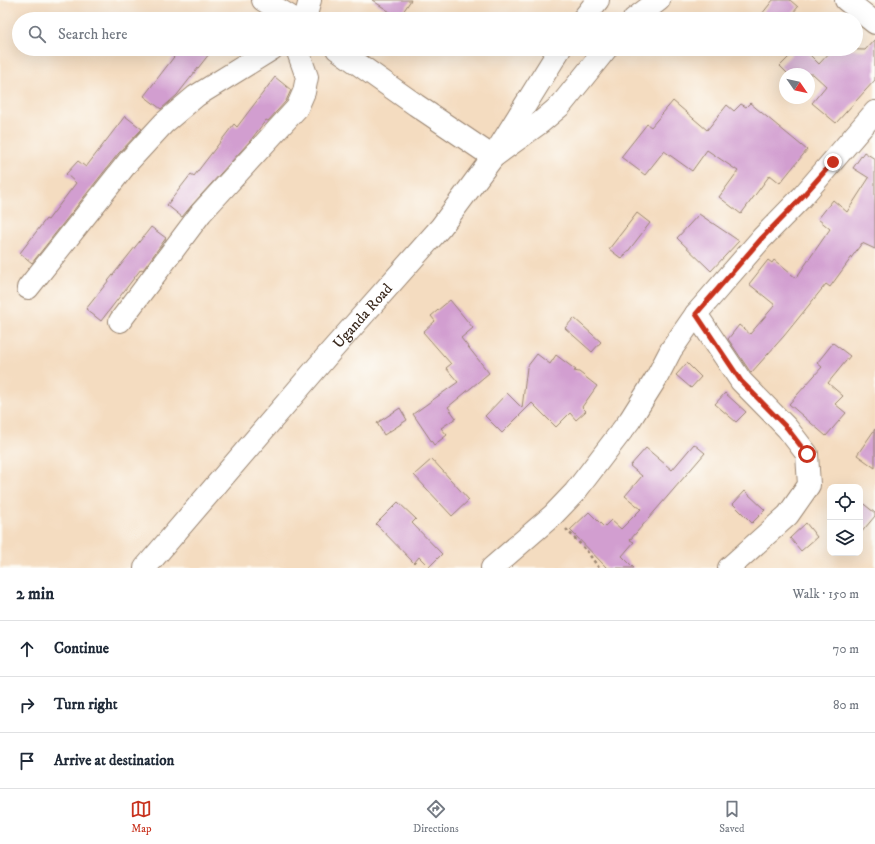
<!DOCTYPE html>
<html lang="en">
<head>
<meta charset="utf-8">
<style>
  body { margin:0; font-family:"IM FELL DW Pica",serif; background:#f6f6f7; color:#1f2937 }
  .controls { position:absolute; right:12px; bottom:12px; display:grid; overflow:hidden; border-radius:8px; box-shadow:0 4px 16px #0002 }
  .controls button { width:36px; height:36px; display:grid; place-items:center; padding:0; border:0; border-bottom:1px solid #e0e1e3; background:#fff; color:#1f2937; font:20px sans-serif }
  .compass { position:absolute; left:779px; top:68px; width:36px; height:36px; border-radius:50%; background:#fff; box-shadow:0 4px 16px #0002; rotate:124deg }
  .stop { position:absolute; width:12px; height:12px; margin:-9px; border:3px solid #c8321e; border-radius:50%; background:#fff }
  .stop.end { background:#c8321e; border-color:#fff; box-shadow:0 1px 4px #0008 }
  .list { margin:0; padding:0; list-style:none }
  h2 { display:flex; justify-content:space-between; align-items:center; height:52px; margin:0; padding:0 16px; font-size:17px }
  h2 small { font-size:13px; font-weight:400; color:#747a83 }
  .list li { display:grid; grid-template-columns:26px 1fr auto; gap:12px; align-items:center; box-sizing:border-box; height:56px; padding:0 16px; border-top:1px solid #e0e1e3 }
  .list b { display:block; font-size:15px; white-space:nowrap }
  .list em { font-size:13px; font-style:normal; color:#747a83 }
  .icon { flex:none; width:22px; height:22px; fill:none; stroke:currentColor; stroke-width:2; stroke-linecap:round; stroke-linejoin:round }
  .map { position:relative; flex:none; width:875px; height:568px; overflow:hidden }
  .search { position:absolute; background:#fff; box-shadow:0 4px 16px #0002; left:12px; right:12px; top:12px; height:44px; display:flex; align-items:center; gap:10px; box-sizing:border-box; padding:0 14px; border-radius:22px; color:#747a83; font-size:15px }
  .sheet { height:220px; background:#fff }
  nav { display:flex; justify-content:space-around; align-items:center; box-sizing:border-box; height:56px; border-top:1px solid #e0e1e3; background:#fff; font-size:11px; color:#747a83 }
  nav a { display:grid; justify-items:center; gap:2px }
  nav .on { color:#c8321e }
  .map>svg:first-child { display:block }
</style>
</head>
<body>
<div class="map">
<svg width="875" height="568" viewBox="0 0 875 568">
  <rect width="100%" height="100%" fill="#fdfcf7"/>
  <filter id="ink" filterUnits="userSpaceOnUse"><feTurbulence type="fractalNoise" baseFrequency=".025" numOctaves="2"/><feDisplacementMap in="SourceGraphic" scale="8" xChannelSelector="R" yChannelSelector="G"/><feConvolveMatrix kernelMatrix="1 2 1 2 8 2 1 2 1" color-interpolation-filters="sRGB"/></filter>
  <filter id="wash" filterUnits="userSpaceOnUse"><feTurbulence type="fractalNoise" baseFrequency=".012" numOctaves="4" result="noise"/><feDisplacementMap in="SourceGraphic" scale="16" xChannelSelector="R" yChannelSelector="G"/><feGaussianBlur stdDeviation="0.9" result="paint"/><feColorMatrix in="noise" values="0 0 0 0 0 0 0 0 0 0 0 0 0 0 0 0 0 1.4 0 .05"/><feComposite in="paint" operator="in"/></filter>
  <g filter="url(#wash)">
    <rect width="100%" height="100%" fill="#f4dcc0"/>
    <g id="blocks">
      <g fill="#d29ed0">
        <path d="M372 0H411L399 18Z"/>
        <path d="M773 0H790L798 7 788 19H758Z"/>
        <path d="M875 39V80L836 123 812 103 826 86 813 74H788L780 66 797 49H804L819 64 833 49 865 50Z"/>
        <path d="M180 49H213L177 95 161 109 144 96Z"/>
        <path d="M275 77 291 90 286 101 268 121 266 120 250 141 192 205 182 217 167 205 191 174 194 176 234 124 237 127Z"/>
        <path d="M673 101 707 130 727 105 734 111 741 104 746 107 750 103 807 150 780 183 770 175 741 214 719 197 738 171 707 150 692 171 664 151 645 175 621 157 647 124 651 127Z"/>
        <path d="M125 116 142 129 118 154 32 263 20 253 46 219 48 220 76 183 66 174 78 161 86 167Z"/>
        <path d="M864 152 875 159V249L862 243 830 287 826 284 784 336 751 373 728 339 739 325 750 334 775 305 749 284 768 260 772 263 774 260 796 278 830 229 818 219 833 200 847 212 869 178 853 168Z"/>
        <path d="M637 213 650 223 622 259 609 249Z"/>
        <path d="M699 214 739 241 711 271 677 238Z"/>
        <path d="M151 227 166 238 143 270 141 269 101 321 86 309Z"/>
        <path d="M450 300 473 328 461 338 489 373 448 407 456 418 441 428 447 435 434 445 413 414 458 382 446 368 451 364 423 332 435 321 431 316Z"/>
        <path d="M574 318 601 342 592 352 565 328Z"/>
        <path d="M833 343 850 356 828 383 843 396 835 404 846 413 826 436 789 404 822 367 817 363Z"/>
        <path d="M537 354 550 364 556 355 576 370 574 371 579 372 597 386 582 407 586 411 576 420 570 413 556 427 532 403 502 433 485 416 507 393 522 408 527 367Z"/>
        <path d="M687 363 701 377 691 388 676 375Z"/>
        <path d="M725 393 746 412 736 422 715 404Z"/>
        <path d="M400 408 407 420 384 435 377 423Z"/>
        <path d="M875 429V468L857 455Z"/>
        <path d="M694 444 705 453 630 540 634 542 622 556 634 568H607L570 530 589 512 604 527 611 520 621 529 641 509 625 496 642 476 630 466 646 448 672 470Z"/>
        <path d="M432 459 469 500 452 516 414 475Z"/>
        <path d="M745 491 765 510 752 523 733 504Z"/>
        <path d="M860 501 875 513V516L860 534Z"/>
        <path d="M398 502 416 519 412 523 442 554 429 567 419 557 414 563 376 524Z"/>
        <path d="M806 523 817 537 801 551 790 538Z"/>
      </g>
    </g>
  </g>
  <g filter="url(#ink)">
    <use href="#blocks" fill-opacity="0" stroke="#98836f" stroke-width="1"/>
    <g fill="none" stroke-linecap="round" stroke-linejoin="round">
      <defs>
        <g id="minor">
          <path d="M263 0 294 19"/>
          <path d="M846 0 875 23"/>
          <path d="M305 19 310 0"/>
          <path d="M634 19 659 0"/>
          <path d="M337 49 416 105 493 157 541 122 561 105 606 49"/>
          <path d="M28 288 128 162 164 123 196 96 272 49"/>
          <path d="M696 314 741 381 787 428 807 454 809 485 788 515 729 568"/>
          <path d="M120 321 201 213 297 108 304 92 307 77 297 49"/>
          <path d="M492 568 553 515 575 492 630 420 657 377 671 350 696 314 762 238 802 197 875 112"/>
        </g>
        <g id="major">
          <path d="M583 19 598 0"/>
          <path id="s1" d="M145 568 332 350 441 227 493 157 560 49"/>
        </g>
      </defs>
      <use href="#minor" stroke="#98836f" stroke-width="24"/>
      <use href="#major" stroke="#98836f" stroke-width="24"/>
      <path stroke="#98836f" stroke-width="2.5" stroke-dasharray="3 3" stroke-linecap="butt" d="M566 529 586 550 599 568"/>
      <use href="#minor" stroke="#fff" stroke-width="22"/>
      <use href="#major" stroke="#fff" stroke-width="22"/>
    </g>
  </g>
  <g fill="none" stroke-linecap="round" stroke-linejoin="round" filter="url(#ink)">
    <path stroke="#c8321e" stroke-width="5" d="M807 454 787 428 741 381 696 314 762 238 802 197 833 162"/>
  </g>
  <g text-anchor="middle" stroke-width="3" stroke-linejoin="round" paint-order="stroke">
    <g font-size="15" fill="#3b2a1e" stroke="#fdfcf7">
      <text dy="5" stroke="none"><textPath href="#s1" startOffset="333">Uganda Road</textPath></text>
    </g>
  </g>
</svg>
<div class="controls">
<button><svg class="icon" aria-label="locate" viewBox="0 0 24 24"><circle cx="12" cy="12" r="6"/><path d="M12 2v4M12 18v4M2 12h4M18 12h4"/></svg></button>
<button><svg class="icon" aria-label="layers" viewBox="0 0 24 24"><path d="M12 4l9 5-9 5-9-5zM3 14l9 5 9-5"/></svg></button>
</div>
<svg class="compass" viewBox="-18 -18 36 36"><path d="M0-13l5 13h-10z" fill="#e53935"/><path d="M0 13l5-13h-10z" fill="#747a83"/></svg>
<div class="stop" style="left:807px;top:454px"></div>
<div class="stop end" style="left:833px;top:162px"></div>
<div class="search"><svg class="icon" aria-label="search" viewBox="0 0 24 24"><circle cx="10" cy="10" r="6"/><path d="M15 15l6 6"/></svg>Search here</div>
</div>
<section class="sheet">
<h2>2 min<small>Walk · 150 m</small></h2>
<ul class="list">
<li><svg class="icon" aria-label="ahead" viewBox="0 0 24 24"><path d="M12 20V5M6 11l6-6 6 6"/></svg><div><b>Continue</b></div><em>70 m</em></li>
<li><svg class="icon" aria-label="right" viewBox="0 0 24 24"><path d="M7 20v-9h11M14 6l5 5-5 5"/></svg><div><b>Turn right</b></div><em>80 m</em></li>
<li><svg class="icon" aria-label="arrive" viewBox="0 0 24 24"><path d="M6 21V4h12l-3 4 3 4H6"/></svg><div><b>Arrive at destination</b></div></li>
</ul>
</section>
<nav>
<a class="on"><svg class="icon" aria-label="map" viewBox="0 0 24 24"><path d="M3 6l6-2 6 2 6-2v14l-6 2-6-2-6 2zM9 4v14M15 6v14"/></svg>Map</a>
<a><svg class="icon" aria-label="directions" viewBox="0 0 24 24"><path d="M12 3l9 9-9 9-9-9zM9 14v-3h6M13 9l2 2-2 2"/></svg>Directions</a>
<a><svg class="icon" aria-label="saved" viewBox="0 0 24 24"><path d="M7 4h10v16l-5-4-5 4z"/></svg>Saved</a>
</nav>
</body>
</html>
